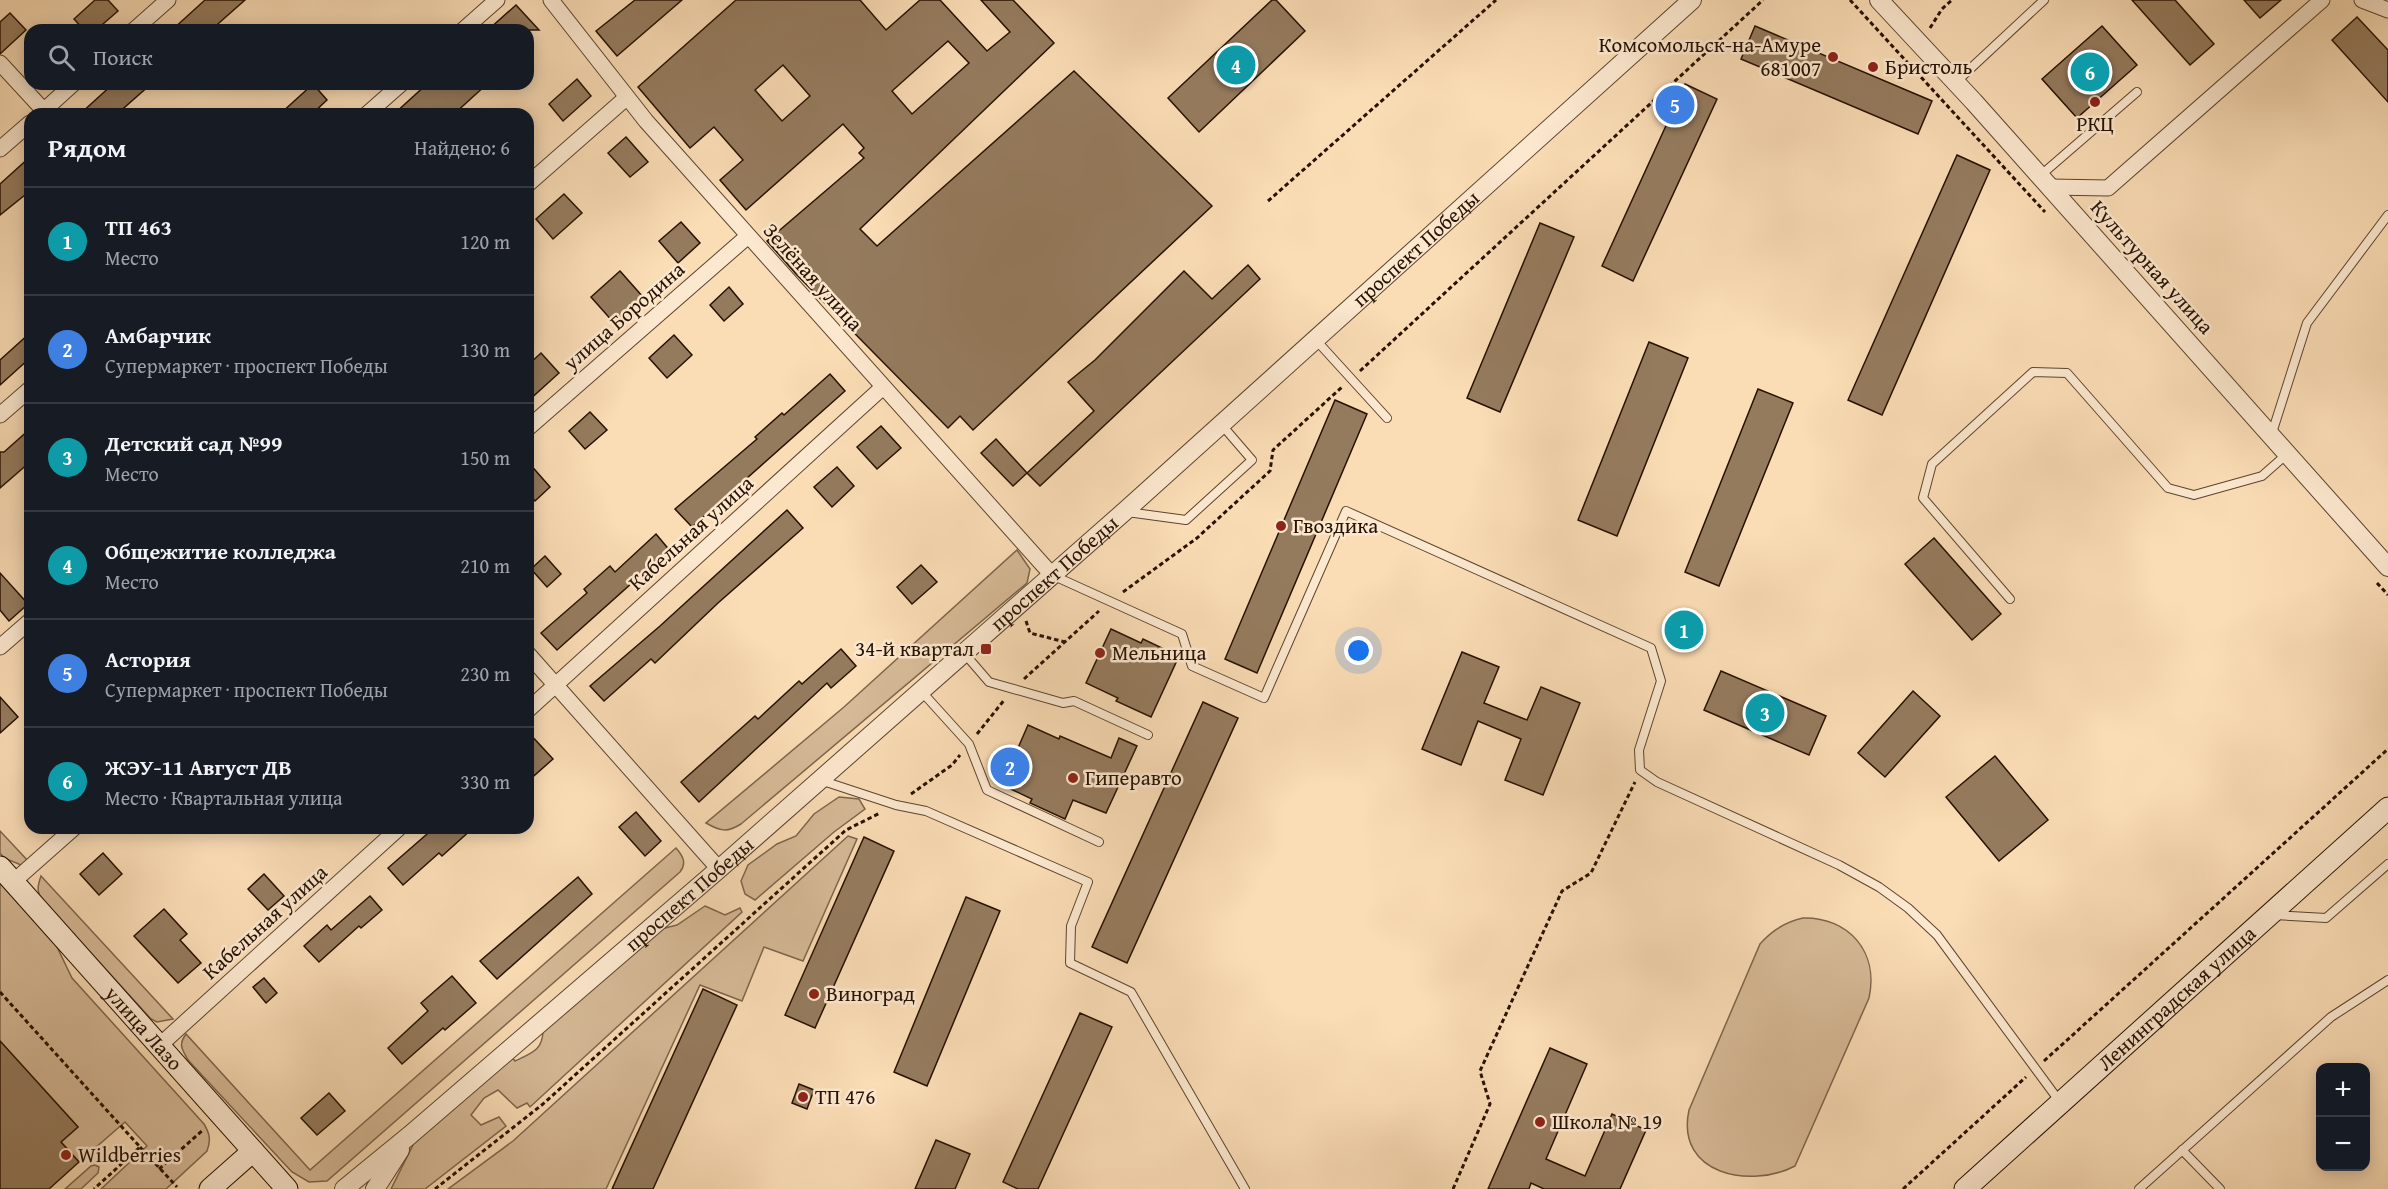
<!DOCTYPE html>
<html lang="ru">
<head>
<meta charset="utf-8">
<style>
  body { margin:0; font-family:"Gentium Book Plus",serif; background:#242831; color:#f1f3f6 }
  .controls { position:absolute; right:18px; bottom:18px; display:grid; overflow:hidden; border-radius:12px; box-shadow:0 3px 15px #0003 }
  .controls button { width:54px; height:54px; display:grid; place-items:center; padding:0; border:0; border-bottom:2px solid #363941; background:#171b24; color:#f1f3f6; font:30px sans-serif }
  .you { position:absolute; left:1359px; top:651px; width:21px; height:21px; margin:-15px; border:4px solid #fff; border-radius:50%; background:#1a73e8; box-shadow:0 0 0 9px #1a73e833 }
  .badge { display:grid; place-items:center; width:39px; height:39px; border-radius:50%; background:#0b8043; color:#fff; font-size:20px; font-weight:700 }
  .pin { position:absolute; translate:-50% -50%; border:3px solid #fff; box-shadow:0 2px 6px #0006 }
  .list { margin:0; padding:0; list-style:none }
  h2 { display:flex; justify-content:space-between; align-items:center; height:78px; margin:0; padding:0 24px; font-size:26px }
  h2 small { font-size:20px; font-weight:400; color:#9ea1a6 }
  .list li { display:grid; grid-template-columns:39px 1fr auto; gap:18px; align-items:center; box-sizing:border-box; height:108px; padding:0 24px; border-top:2px solid #363941 }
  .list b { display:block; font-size:22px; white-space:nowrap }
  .list p { margin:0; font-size:20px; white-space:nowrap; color:#9ea1a6 }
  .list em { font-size:20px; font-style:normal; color:#9ea1a6 }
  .icon { flex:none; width:33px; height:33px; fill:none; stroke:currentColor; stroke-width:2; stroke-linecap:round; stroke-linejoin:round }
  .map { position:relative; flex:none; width:2388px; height:1189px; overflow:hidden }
  .search { position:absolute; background:#171b24; box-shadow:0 3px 15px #0003; left:24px; top:24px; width:510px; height:66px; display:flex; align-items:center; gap:15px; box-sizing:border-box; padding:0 21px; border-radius:18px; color:#9ea1a6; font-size:22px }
  .panel { position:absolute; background:#171b24; box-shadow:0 3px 15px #0003; left:24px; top:108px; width:510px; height:726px; border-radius:18px }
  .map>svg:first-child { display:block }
</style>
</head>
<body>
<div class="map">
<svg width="2388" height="1189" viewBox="0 0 2388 1189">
  <rect width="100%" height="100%" fill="#fadcb5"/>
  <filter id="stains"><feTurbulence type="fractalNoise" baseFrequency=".00333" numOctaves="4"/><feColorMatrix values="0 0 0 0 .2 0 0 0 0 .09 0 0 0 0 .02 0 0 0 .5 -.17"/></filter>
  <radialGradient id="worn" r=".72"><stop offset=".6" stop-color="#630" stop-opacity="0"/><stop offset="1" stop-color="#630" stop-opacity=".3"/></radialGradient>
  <g fill="#d6b996" stroke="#7e654b" stroke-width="1.5">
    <path d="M1017 550 1030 569 1027 583 741 824C727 833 720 831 706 823L844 707Z"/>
    <path d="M839 797 859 799 865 809 834 832 755 900 745 894 741 881 748 865 777 844 796 836 814 814Z"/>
    <path d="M0 831 29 862 21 865 4 858 0 853Z"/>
    <path d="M848 836 857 839 803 961 764 947 742 1001 700 985 606 1189H448L513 1141Z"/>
    <path d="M676 848C683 856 687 863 680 872L327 1181 309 1182 292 1172 188 1060C182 1049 178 1045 186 1034L310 1170Z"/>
    <path d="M41 876 173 1019 157 1022 151 1019 42 899C36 891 38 885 41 876Z"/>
    <path d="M0 883 57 947 72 978 204 1124C210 1134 211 1140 207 1151L166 1189H101L147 1146 125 1122 79 1162 61 1142 78 1127 0 1041Z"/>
    <path d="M705 906 725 915 740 908 742 912 530 1107 527 1103 517 1108 498 1090 484 1098 471 1115 481 1125 499 1117 506 1126 425 1189H391L416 1139 511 1056 515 1061C532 1053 543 1050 543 1030L661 929 677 925Z"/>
    <path d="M1803 918C1849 917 1879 952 1869 998L1795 1166C1751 1189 1675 1175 1689 1110L1760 944C1772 930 1785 922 1803 918Z"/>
    <path d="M95 1165 99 1167 98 1173 81 1189H65L91 1166Z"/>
  </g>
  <g fill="#957b5e" stroke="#271100" stroke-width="1.5" fill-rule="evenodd">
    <path d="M95 0H108L118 11 96 30H84L74 19Z"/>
    <path d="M205 0H245L211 30H172Z"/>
    <path d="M635 0H682L617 56 596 31Z"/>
    <path d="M736 0H860L886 30 920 0H940L987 51 1010 32 981 0H1013L1054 43 860 229 877 246 1074 71 1212 206 973 430 960 416 948 428 796 274 767 241 864 158 859 153 864 148 843 124 746 210 720 180 743 160 714 127 690 148 638 87ZM948 41 969 63 912 114 892 91ZM783 65 810 96 782 121 755 90Z"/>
    <path d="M1272 0H1276L1305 31 1199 132 1168 98Z"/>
    <path d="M2132 0H2175L2214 44 2190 65Z"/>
    <path d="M2244 0H2281L2260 18Z"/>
    <path d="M516 5 539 30H488Z"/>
    <path d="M10 13 26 30 0 54V22Z"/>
    <path d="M2357 17 2388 50V102L2332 40Z"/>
    <path d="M1755 26 1932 101 1918 134 1741 59Z"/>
    <path d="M2102 26 2137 65 2077 118 2042 79Z"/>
    <path d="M577 79 591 96 563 121 549 104Z"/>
    <path d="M113 84H151L117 114H80Z"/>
    <path d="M313 84 327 100 312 114H280Z"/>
    <path d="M427 84H487L454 114H394Z"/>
    <path d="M1685 84 1717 99 1633 281 1602 266Z"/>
    <path d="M626 137 648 162 630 177 608 153Z"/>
    <path d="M1957 155 1990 170 1882 415 1848 400Z"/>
    <path d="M30 157V191L0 215V184Z"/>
    <path d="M564 194 582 213 553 239 536 219Z"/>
    <path d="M681 222 700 243 678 263 659 241Z"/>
    <path d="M1540 223 1574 237 1500 412 1467 398Z"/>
    <path d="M1248 265 1260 279 1040 486 1027 473 1094 411 1068 382 1095 360 1184 271 1212 299Z"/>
    <path d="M620 271 643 297 614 323 591 297Z"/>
    <path d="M729 287 743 304 724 321 710 305Z"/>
    <path d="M30 333V358L0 385V360Z"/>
    <path d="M674 335 692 355 667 378 649 358Z"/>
    <path d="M1649 342 1688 358 1617 536 1578 520Z"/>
    <path d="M541 353 559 373 528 401V365Z"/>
    <path d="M830 374 845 391 692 527 675 509 757 439 755 437 782 413 784 415Z"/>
    <path d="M1758 389 1793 403 1719 586 1685 572Z"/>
    <path d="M1335 400 1367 414 1257 673 1225 659Z"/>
    <path d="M590 412 607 430 585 449 569 431Z"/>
    <path d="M881 426 901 448 877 469 857 447Z"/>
    <path d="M30 429V462L0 488V452H4Z"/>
    <path d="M996 439 1027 473 1013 486 981 453Z"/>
    <path d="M528 462 550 487 535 501 528 493Z"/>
    <path d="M837 467 854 486 832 507 814 487Z"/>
    <path d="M787 510 803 528 718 603 655 663 651 659 604 701 590 686 660 626Z"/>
    <path d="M656 534 671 552 643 578 641 575 557 650 541 633 587 593 584 589 610 566 615 572Z"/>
    <path d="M1934 538 2001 614 1972 640 1905 564Z"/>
    <path d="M545 556 561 574 547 587 531 569Z"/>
    <path d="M921 565 937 582 912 604 897 587Z"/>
    <path d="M0 573 28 604 9 621 0 610Z"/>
    <path d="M1675 616 1701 627 1693 645 1668 633Z"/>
    <path d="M1111 629 1141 643 1143 639 1179 656 1151 717 1116 701 1118 698 1086 683Z"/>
    <path d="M841 649 856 666 831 688 827 683 699 802 681 782 755 716 758 719 799 681 802 684Z"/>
    <path d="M1462 652 1499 667 1484 703 1527 720 1541 687 1580 703 1543 795 1505 780 1521 739 1478 721 1461 765 1422 749Z"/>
    <path d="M1721 671 1826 716 1809 755 1704 710Z"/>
    <path d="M1913 691 1940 716 1885 777 1858 753Z"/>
    <path d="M0 697 18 717 0 733Z"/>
    <path d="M1203 702 1238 718 1127 963 1092 947Z"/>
    <path d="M1028 725 1059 739 1060 736 1111 758 1119 738 1137 746 1106 813 1073 800 1065 819 1030 803 1032 799 1002 785Z"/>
    <path d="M528 732 553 759 528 781Z"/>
    <path d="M1995 756 2048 820 1999 861 1946 797Z"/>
    <path d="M636 812 661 841 645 856 619 827Z"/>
    <path d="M434 828H473L442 856 439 853 403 885 388 868Z"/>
    <path d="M864 837 894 851 815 1028 785 1015Z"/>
    <path d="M103 853 122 874 99 895 80 874Z"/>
    <path d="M264 874 284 896 268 910 248 889Z"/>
    <path d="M578 877 592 894 497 979 480 961Z"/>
    <path d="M370 896 382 910 361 928 359 926 319 962 304 946 327 925 331 930Z"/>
    <path d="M966 897 1000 911 927 1086 894 1072Z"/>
    <path d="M164 909 187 934 180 940 201 963 178 983 134 936Z"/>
    <path d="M452 976 476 1003 445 1030 443 1028 402 1064 388 1048 428 1011 421 1003Z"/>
    <path d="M264 978 277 993 266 1003 253 987Z"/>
    <path d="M703 989 737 1005 653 1189H612Z"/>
    <path d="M1080 1013 1112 1027 1038 1189H1018L1003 1182Z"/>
    <path d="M0 1041 78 1127 61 1142 79 1162 49 1189H0Z"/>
    <path d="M1550 1048 1587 1064 1546 1159 1585 1176 1612 1114 1646 1130 1620 1189H1544L1531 1183 1529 1189H1488Z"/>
    <path d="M799 1084 814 1090 807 1109 792 1103Z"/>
    <path d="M329 1093 345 1111 317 1135 301 1118Z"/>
    <path d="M936 1140 970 1154 955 1189H915Z"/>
  </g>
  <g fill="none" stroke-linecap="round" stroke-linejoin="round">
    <defs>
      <g id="service">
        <path d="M1956 82 2044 0"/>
        <path d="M2041 175 2137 92"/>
        <path d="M1315 339 1387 418"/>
        <path d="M2272 433 2307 323 2388 215"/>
        <path d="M1127 512 1186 520 1252 460 1221 424"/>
        <path d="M1052 575 1182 634 1192 666 1264 698 1346 511 1651 648 1661 681 1639 750 1640 770 1657 782 1839 865 1879 887 1908 908 1937 935 2060 1102"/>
        <path d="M2010 599 1923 498 1932 464 2033 372 2067 373 2168 488 2194 495 2262 476 2287 454"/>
        <path d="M964 653 989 682 1063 703 1074 701 1148 735"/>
        <path d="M922 692 969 744 987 790 1099 842"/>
        <path d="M820 780 896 805 926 811 1088 882 1071 926 1070 963 1131 992 1245 1189"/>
        <path d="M2274 915 2326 918 2388 864"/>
        <path d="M2182 1150 2220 1189"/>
        <path d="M2139 1189 2331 1017 2388 980"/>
      </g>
      <g id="minor">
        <path d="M551 0 646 121 1052 575"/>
        <path d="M2362 0 2388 10"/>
        <path d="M134 30 168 0"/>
        <path d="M463 30 497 0"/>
        <path d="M0 63 47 114"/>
        <path d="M40 114 73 84"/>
        <path d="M367 114 401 84"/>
        <path d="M0 149 30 123"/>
        <path d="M528 184 626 98"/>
        <path d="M2050 187 2108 188 2322 0"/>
        <path d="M0 415 30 389"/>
        <path d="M528 428 748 236"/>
        <path d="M0 647 30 621"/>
        <path d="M528 654 719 869"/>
        <path d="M528 710 883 387"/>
        <path d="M13 882 74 828"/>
        <path d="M159 1046 399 828"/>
      </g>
      <g id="tertiary">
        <path d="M1879 0 1974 102 2388 567"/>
        <path id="s1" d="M344 1189 410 1135 719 869 1125 511 1692 0"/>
        <path d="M375 1189 400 1150"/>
      </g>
      <g id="secondary">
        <path id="s2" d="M0 867 287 1189"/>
        <path d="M210 1189 253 1151"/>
        <path id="s3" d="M1965 1189 2388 808"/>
      </g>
    </defs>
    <use href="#service" stroke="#5c442d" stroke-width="10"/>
    <use href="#minor" stroke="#5c442d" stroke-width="17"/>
    <use href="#tertiary" stroke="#5c442d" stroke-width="20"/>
    <use href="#secondary" stroke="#271100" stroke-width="23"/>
    <g stroke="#271100" stroke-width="3" stroke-dasharray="4.5 3" stroke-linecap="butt">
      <path d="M1850 0 2045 212"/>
      <path d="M1930 28 1942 9 1952 0"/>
      <path d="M1268 201 1496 0"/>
      <path d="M1360 371 1763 0"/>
      <path d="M2377 583 2388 595"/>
      <path d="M1123 592 1197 538 1270 471 1273 450 1342 387"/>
      <path d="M1026 621 1030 633 1065 642"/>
      <path d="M1024 679 1099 611"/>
      <path d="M977 734 1005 699"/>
      <path d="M911 794 952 765 960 755"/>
      <path d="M0 992 140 1147 94 1189"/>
      <path d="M2044 1061 2388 749"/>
      <path d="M140 1147 177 1187"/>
      <path d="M159 1169 203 1130"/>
      <path d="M435 1189 543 1104 846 830 880 813"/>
      <path d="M1453 1189 1490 1104 1480 1071 1562 891 1591 873 1635 782"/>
      <path d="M1903 1189 2026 1077"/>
    </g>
    <use href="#service" stroke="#fce8cf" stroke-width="8"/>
    <use href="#minor" stroke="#fce8cf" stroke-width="15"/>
    <use href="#tertiary" stroke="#fce8cf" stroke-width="18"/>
    <use href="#secondary" stroke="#fce8cf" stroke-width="21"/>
  </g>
  <g fill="#8f2418" stroke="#fce8cf" stroke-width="2">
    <circle cx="1833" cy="57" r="6"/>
    <circle cx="1873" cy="67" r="6"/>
    <circle cx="2095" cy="102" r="6"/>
    <circle cx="1281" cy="526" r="6"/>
    <rect x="980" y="643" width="12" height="12" rx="3"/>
    <circle cx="1100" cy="653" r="6"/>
    <circle cx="1073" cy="778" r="6"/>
    <circle cx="814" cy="994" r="6"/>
    <circle cx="803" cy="1097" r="6"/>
    <circle cx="1540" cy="1122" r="6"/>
    <circle cx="66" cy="1155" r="6"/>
  </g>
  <g text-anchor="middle" stroke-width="5" stroke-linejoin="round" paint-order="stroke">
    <g font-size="21" fill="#271100" stroke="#fce8cf" text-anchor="start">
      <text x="1821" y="52" text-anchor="end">Комсомольск-на-Амуре<tspan x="1821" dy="24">681007</tspan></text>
      <text x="1885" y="74">Бристоль</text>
      <text x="2095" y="131" text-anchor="middle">РКЦ</text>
      <text x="1293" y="533">Гвоздика</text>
      <text x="974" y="656" text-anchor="end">34-й квартал</text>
      <text x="1112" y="660">Мельница</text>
      <text x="1085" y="785">Гиперавто</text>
      <text x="826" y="1001">Виноград</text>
      <text x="815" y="1104">ТП 476</text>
      <text x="1552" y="1129">Школа № 19</text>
      <text x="78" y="1162">Wildberries</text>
    </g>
    <g font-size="21" fill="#271100" stroke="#fce8cf">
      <text dy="7" stroke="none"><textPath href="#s1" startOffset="1426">проспект Победы</textPath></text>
      <text transform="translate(2152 267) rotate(48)" y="7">Культурная улица</text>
      <text transform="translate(813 277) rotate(48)" y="7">Зелёная улица</text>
      <text transform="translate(624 316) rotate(-41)" y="7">улица Бородина</text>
      <text transform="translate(691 533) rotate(-42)" y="7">Кабельная улица</text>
      <text dy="7" stroke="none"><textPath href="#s1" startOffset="940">проспект Победы</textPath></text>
      <text dy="7" stroke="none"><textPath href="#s1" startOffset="454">проспект Победы</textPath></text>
      <text transform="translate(265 922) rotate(-42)" y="7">Кабельная улица</text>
      <text dy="7" stroke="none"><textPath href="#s3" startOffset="285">Ленинградская улица</textPath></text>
      <text dy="7" stroke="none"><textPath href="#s2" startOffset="216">улица Лазо</textPath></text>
    </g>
  </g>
  <rect width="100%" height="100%" filter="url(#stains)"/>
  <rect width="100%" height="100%" fill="url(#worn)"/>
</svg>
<div class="controls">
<button>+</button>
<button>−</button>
</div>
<div class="you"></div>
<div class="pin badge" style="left:1684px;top:630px;background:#0f9aa8">1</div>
<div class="pin badge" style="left:1010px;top:767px;background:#3f7fe0">2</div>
<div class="pin badge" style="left:1765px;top:713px;background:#0f9aa8">3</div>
<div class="pin badge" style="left:1236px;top:65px;background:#0f9aa8">4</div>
<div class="pin badge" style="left:1675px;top:105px;background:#3f7fe0">5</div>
<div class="pin badge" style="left:2090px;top:72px;background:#0f9aa8">6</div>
<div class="search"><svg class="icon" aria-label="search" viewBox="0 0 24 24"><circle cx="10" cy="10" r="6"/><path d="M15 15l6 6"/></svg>Поиск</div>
<section class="panel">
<h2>Рядом<small>Найдено: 6</small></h2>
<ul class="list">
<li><span class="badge" style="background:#0f9aa8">1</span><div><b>ТП 463</b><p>Место</p></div><em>120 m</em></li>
<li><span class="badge" style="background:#3f7fe0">2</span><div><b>Амбарчик</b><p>Супермаркет · проспект Победы</p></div><em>130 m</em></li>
<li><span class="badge" style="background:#0f9aa8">3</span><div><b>Детский сад №99</b><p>Место</p></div><em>150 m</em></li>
<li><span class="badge" style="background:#0f9aa8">4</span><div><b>Общежитие колледжа</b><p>Место</p></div><em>210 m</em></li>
<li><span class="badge" style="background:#3f7fe0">5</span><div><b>Астория</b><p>Супермаркет · проспект Победы</p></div><em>230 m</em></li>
<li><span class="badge" style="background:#0f9aa8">6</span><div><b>ЖЭУ-11 Август ДВ</b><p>Место · Квартальная улица</p></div><em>330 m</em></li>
</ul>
</section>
</div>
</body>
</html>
